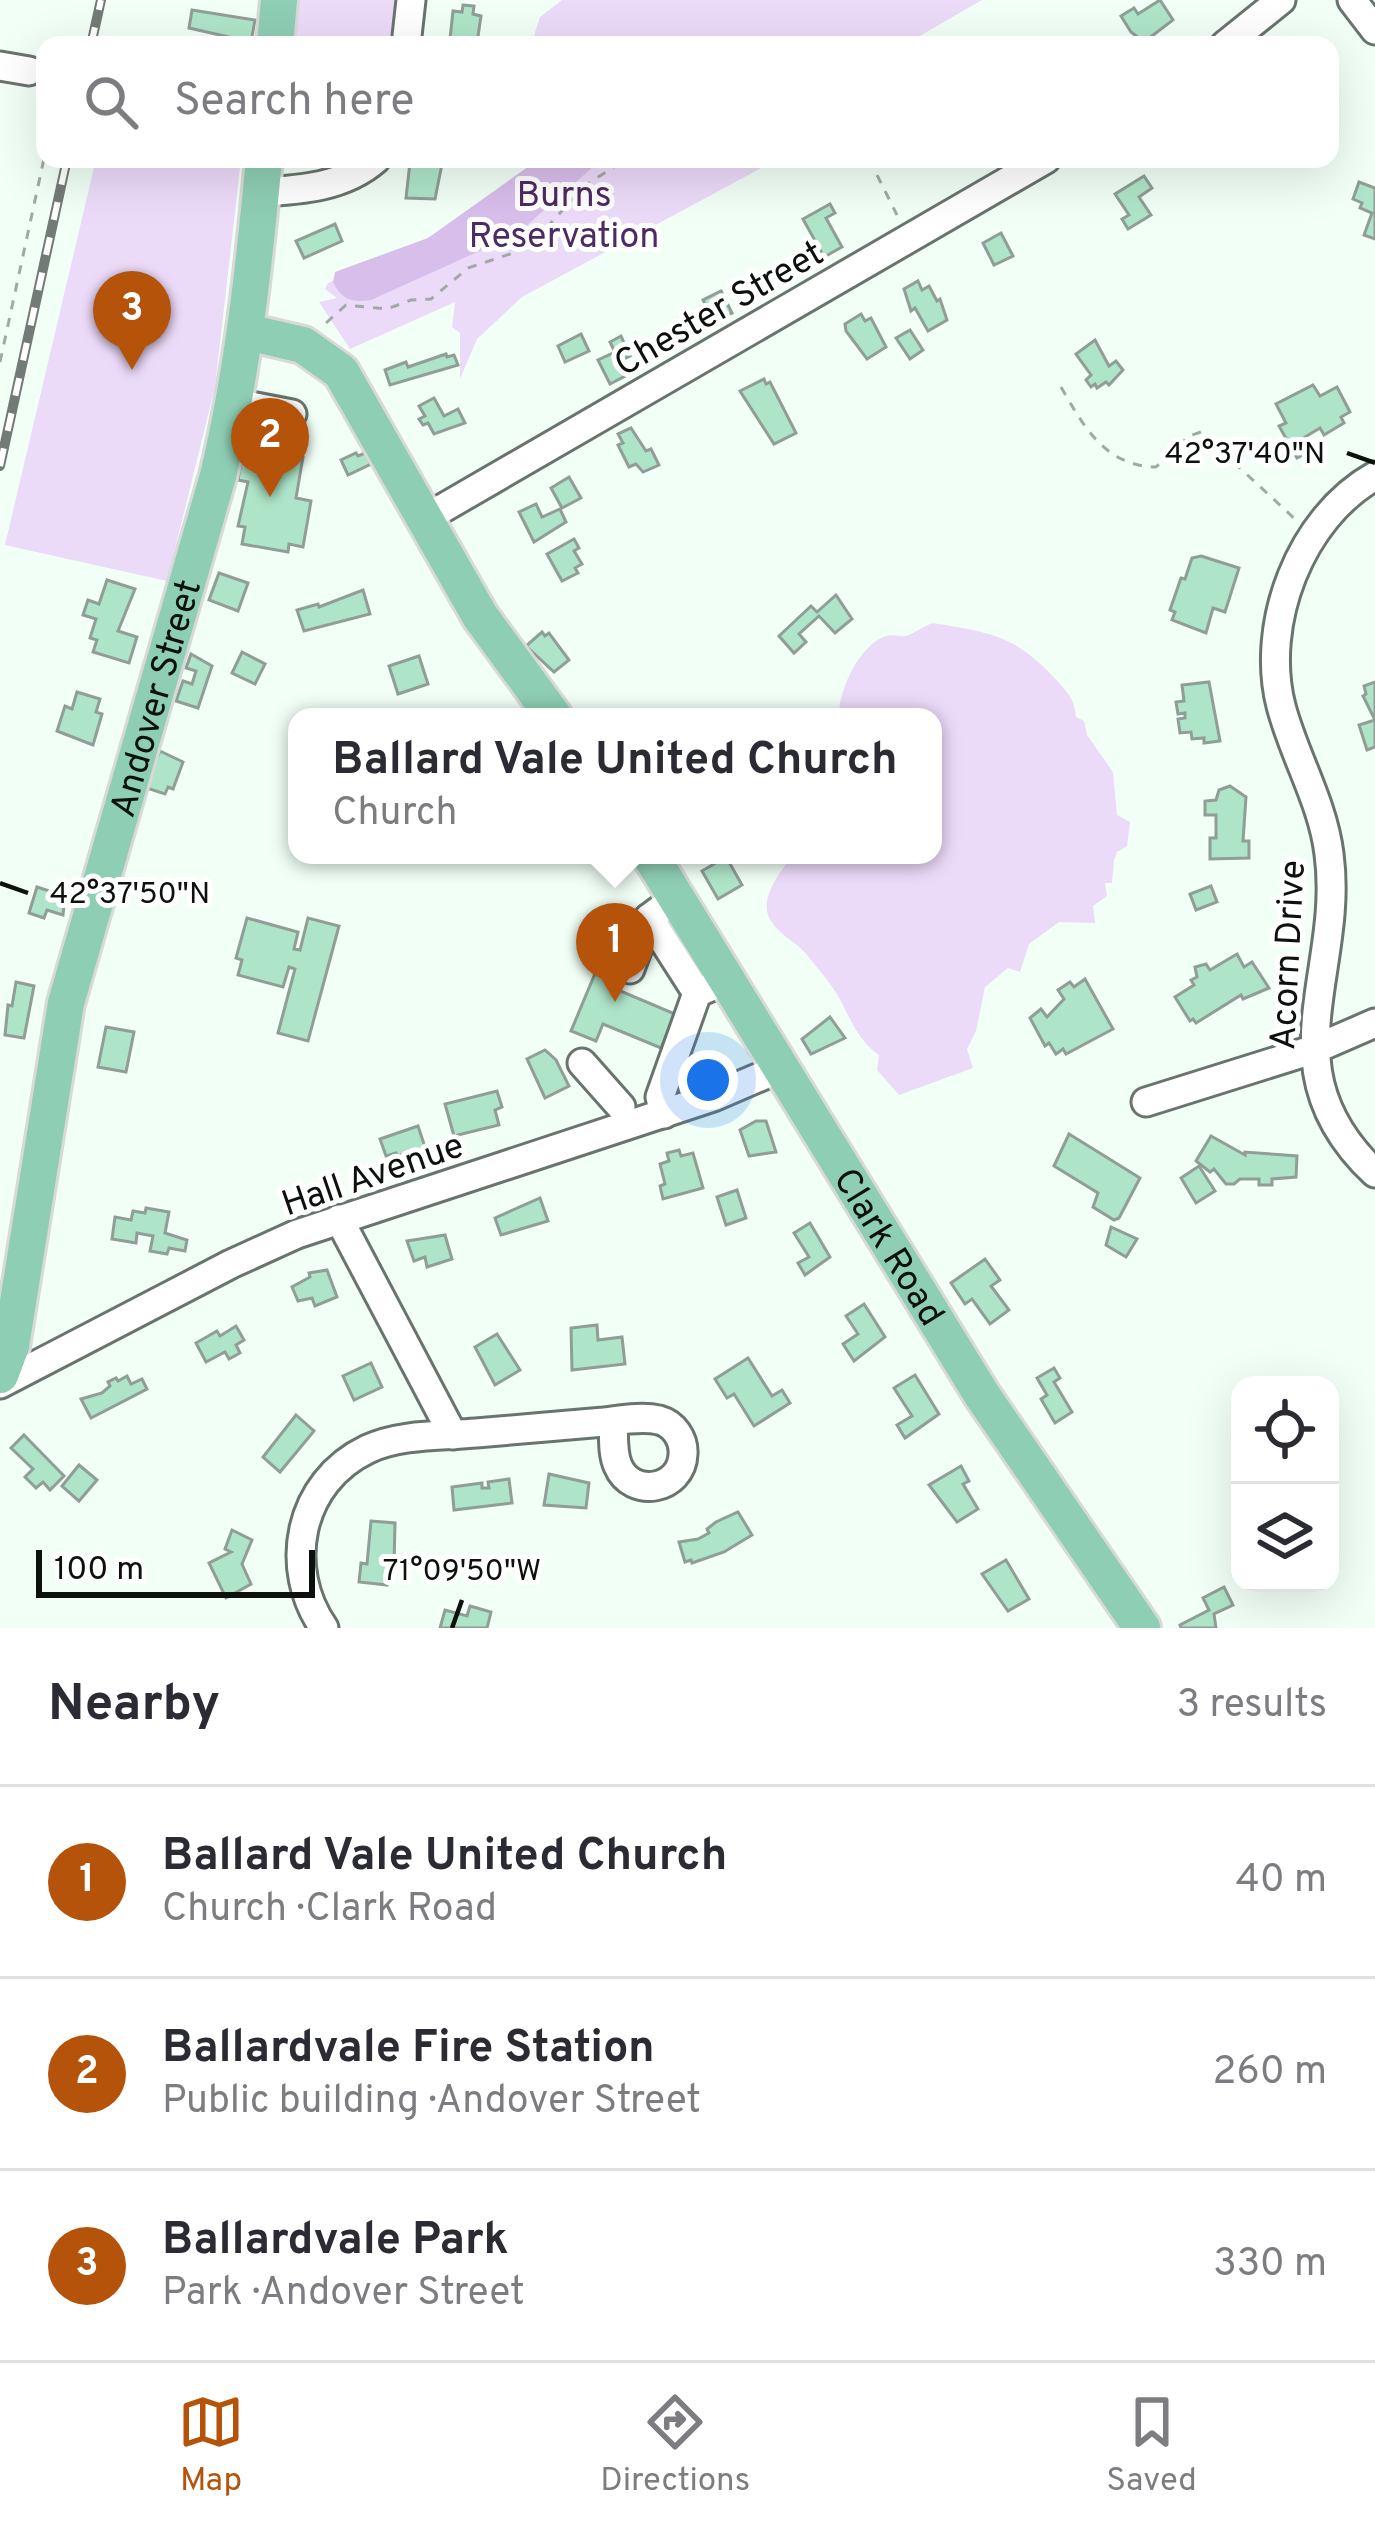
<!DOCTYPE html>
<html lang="en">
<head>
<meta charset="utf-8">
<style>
  body { margin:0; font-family:Overpass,sans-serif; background:#f7f7f7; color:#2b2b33 }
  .controls { position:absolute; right:36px; bottom:36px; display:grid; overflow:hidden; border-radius:24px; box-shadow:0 12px 48px #0002 }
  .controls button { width:108px; height:108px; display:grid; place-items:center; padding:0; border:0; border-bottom:3px solid #e1e1e2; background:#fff; color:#2b2b33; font:60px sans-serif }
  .scale { position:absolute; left:36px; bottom:30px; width:279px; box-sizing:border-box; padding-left:12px; border:6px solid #0c110e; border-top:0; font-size:33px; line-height:42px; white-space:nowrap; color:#0c110e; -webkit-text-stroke:9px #fff; paint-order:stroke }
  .you { position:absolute; left:708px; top:1080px; width:42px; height:42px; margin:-30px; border:9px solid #fff; border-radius:50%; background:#1a73e8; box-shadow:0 0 0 18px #1a73e833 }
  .badge { display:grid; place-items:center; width:78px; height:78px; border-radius:50%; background:#b45309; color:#fff; font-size:39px; font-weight:700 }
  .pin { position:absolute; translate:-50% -99px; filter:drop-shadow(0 3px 6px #0008) }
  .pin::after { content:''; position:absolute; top:63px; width:42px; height:36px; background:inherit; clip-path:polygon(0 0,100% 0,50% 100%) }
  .popup { position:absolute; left:288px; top:708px; width:654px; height:156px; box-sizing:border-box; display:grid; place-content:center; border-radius:24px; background:#fff; filter:drop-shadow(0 3px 9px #0005); font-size:39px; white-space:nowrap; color:#7c7c81 }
  .popup b { font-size:45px; color:#2b2b33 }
  .popup::after { content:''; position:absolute; left:50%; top:100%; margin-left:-24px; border:24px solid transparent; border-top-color:#fff }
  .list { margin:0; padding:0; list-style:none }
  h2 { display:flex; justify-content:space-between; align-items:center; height:156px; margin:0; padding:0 48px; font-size:51px }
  h2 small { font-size:39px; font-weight:400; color:#7c7c81 }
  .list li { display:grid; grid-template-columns:78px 1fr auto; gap:36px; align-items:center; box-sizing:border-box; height:192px; padding:0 48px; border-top:3px solid #e1e1e2 }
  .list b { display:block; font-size:45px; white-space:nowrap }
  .list p { margin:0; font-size:39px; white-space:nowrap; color:#7c7c81 }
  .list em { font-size:39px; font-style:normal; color:#7c7c81 }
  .icon { flex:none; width:66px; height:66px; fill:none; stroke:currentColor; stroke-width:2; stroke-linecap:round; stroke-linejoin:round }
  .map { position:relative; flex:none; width:1375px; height:1628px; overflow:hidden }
  .search { position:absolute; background:#fff; box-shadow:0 12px 48px #0002; left:36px; right:36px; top:36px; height:132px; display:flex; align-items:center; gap:30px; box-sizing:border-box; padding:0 42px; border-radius:24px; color:#7c7c81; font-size:45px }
  .sheet { height:732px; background:#fff }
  nav { display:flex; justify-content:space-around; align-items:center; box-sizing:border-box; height:168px; border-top:3px solid #e1e1e2; background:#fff; font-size:33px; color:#7c7c81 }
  nav a { display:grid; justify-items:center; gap:6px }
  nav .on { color:#b45309 }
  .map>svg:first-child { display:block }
</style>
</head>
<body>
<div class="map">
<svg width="1375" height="1628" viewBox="0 0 1375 1628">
  <rect width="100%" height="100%" fill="#f1fff7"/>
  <g fill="#ecdaf9">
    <path d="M294 0H396L389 45H289Z"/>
    <path d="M562 0H982L904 45H537L532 42 540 17Z"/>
    <path d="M96 159H241L215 387 167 581 5 545Z"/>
    <path d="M548 159H778L522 297 477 339 460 379V333L452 327 455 302 350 349 319 302 337 298 325 289 328 283 424 240 494 199Z"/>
    <path d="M933 623C994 633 1017 636 1060 684 1071 697 1074 700 1076 717L1084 721 1087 735 1113 772 1117 815 1130 822 1127 846 1117 852 1114 860 1112 883H1105L1107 896 1093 906 1095 923 1059 922 1029 944 1020 972 1008 968 985 987 976 1031 967 1049 973 1068 899 1095 877 1070 879 1055C857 1040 849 1015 837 994 829 981 817 968 808 956 797 941 776 935 768 915 761 895 782 871 792 855H933V717H839C838 691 859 645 886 636 893 634 899 637 906 636 915 633 923 626 933 623Z"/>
  </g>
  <path fill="#d8beeb" d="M539 159H602L517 234 371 300C352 303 342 300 333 282L335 272 428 238Z"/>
  <g fill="#aee5c9" stroke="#919d97" stroke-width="3">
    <path d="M1160 0 1173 20 1144 42 1131 32 1121 16 1134 8 1138 14Z"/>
    <path d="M463 5 474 6 473 14 481 16 477 43 450 39 453 11 462 12Z"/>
    <path d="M192 10 255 20 251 42 189 28Z"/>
    <path d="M414 159H443L435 199 406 198 410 162Z"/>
    <path d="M1144 176 1152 188 1139 197 1151 215 1128 229 1122 219 1129 215 1115 194Z"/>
    <path d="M1359 182 1375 188V239L1364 235 1372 213 1360 208 1362 203 1353 199Z"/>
    <path d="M830 204 835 213 826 218 842 247 824 257 803 219Z"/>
    <path d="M335 224 342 241 304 258 296 241Z"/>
    <path d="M1001 233 1013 256 994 265 983 243Z"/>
    <path d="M918 281 922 290 929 286 937 301 940 299 947 320 928 331 915 308 911 311 904 289Z"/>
    <path d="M721 291 732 313 714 322 703 300Z"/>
    <path d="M861 314 865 321 871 318 886 347 867 359 846 331 845 324Z"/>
    <path d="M910 330 923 350 910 359 896 338Z"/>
    <path d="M581 334 589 351 565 362 558 346Z"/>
    <path d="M621 336 630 356 622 360 629 374 610 384 598 360 615 352 610 342Z"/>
    <path d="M1095 340 1109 366 1116 361 1123 370 1109 385 1106 382 1097 388 1095 384 1091 387 1086 380 1091 375 1076 354Z"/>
    <path d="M446 354 447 357 454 355 458 365 390 385 385 370 406 362 408 367Z"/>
    <path d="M764 379 766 384 770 382 796 433 774 444 740 391Z"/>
    <path d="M1313 385 1320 396 1337 387 1350 412 1341 417 1344 423 1324 435 1320 428 1305 437 1312 450 1297 458 1279 426 1286 423 1276 404Z"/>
    <path d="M434 398 444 416 458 409 465 423 434 434 428 423 423 425 419 419 425 416 419 406Z"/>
    <path d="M631 428 646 451 651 449 659 465 643 472 636 464 629 467 618 445 623 443 618 434Z"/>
    <path d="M245 439 268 442 267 447 303 457 296 498 311 501 303 547 289 544 288 552 242 544 245 527 238 526 248 482 238 480Z"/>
    <path d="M356 453 358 456 365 453 371 464 348 475 341 460Z"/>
    <path d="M569 477 581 498 562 508 551 488Z"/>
    <path d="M536 504 542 517 560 509 566 522 534 542 519 512Z"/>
    <path d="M574 539 579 548 574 551 582 564 575 568 578 573 562 581 547 554Z"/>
    <path d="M1201 556 1239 568 1225 612 1213 608 1206 633 1172 620 1175 612 1170 610 1181 578 1185 579 1192 558Z"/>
    <path d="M219 573 248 583 238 611 209 600Z"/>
    <path d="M107 580 135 589 118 631 137 637 129 663 93 652 97 640 90 638 96 619 83 615 88 600 99 604Z"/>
    <path d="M363 590 370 614 304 631 297 610 318 604 319 607Z"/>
    <path d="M836 595 852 619 835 633 819 616 799 634 806 642 794 653 779 636 811 606 817 612Z"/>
    <path d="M542 632 545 636 549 633 569 660 554 672 526 646Z"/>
    <path d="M242 652 265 664 255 684 232 673Z"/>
    <path d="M191 654 212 666 198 708 176 701 183 681 192 684 196 671 186 668Z"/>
    <path d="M419 656 428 684 398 694 389 666Z"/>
    <path d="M1209 682 1220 741 1204 743V738L1192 739 1191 732 1180 733 1178 719 1185 718V713L1178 714 1176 702 1184 701 1182 685Z"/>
    <path d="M1375 682V747L1367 750 1359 725 1375 720 1363 696 1366 694 1364 686Z"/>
    <path d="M77 692 100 699 96 712 102 714 93 745 57 731 65 706 72 709Z"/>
    <path d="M160 751 183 762 173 789 168 787 165 794 144 787Z"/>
    <path d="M1230 786 1246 797 1243 841H1249V858L1210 859V838H1216V815H1205V801L1216 800 1219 790Z"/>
    <path d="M709 855H725L742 885 718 899 702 871 714 864Z"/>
    <path d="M1211 886 1217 902 1196 910 1190 894Z"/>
    <path d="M37 887 65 896 63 915 47 910 44 918 29 913Z"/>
    <path d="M247 918 298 932 294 949 300 950 308 918 339 926 308 1041 278 1033 295 969 289 967 283 987 238 975 242 960 236 958Z"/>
    <path d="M1237 954 1244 967 1252 962 1269 988 1243 999 1241 995 1196 1023 1193 1019 1190 1021 1175 997 1194 985 1191 980 1197 977 1195 967 1206 964 1210 970Z"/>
    <path d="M599 964 625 975 618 990 675 1014 661 1048 603 1024 596 1041 571 1031Z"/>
    <path d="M1085 979 1113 1029 1066 1054 1063 1049 1056 1054 1049 1043 1045 1046 1030 1018 1041 1009 1047 1017 1064 999 1058 990 1070 982 1074 987Z"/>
    <path d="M16 982 34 986 24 1038 5 1035 8 1005 12 1006Z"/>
    <path d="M830 1017 845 1038 811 1054 802 1039Z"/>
    <path d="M106 1027 134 1032 126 1072 98 1067Z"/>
    <path d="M545 1050 556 1060 569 1086 545 1098 527 1059Z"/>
    <path d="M497 1091 502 1107 495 1110 499 1125 454 1136 445 1104Z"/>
    <path d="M756 1121H766L776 1152 749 1156 740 1130Z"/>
    <path d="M418 1126 425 1147 408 1157 407 1153 398 1156 396 1153 386 1156 380 1139Z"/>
    <path d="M1069 1134 1140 1178 1119 1218 1114 1220 1093 1207 1098 1193 1054 1166Z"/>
    <path d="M1211 1136 1245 1155V1152L1297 1156 1296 1177 1272 1179V1185H1259V1179H1240L1234 1184H1226L1214 1169 1210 1172 1196 1161Z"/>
    <path d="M679 1150 681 1156 693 1153 703 1188 663 1199 660 1186 665 1184 660 1164 669 1161 667 1153Z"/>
    <path d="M1199 1166 1215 1191 1196 1203 1181 1178Z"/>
    <path d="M737 1190 746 1218 726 1225 717 1197Z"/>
    <path d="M540 1198 548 1221 501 1235 495 1218Z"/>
    <path d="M146 1208 169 1212 165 1233 187 1240 185 1251 169 1248 167 1254 150 1251 153 1236 137 1233 136 1243 112 1239 115 1217 131 1220 133 1211 145 1213Z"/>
    <path d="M810 1223 830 1257 805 1275 798 1263 809 1257 794 1233Z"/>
    <path d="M1111 1227 1137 1239 1126 1257 1106 1245Z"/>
    <path d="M445 1235 452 1259 427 1267 425 1257 414 1261 407 1241Z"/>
    <path d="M985 1259 1000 1280 991 1286 1009 1310 990 1324 972 1299 965 1304 951 1283Z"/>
    <path d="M327 1270 337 1297 315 1306 312 1298 298 1301 292 1287 310 1277 309 1273Z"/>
    <path d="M864 1304 885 1337 854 1361 843 1344 858 1334 846 1316Z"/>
    <path d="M597 1325 598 1340 622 1337 625 1364 572 1370 571 1328Z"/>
    <path d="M236 1326 244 1340 236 1345 240 1353 229 1359 225 1352 206 1362 196 1343 217 1331 220 1336Z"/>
    <path d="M497 1334 520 1370 495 1385 475 1347Z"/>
    <path d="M748 1358 772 1396 782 1390 790 1403 754 1426 734 1394 727 1398 715 1379Z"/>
    <path d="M371 1363 382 1387 354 1400 343 1376Z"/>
    <path d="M1054 1368 1060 1378 1054 1382 1072 1412 1055 1423 1041 1399 1047 1395 1037 1378Z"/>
    <path d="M915 1375 939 1414 905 1438 897 1425 912 1416 894 1388Z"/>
    <path d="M127 1376 131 1384 142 1379 147 1389 91 1418 81 1399 102 1393 110 1386 108 1382 116 1378 118 1381Z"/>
    <path d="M296 1415 314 1431 280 1472 263 1457Z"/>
    <path d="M24 1435 64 1476 50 1490 43 1482 36 1488 25 1477 33 1469 11 1448Z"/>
    <path d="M79 1465 97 1480 79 1501 62 1486Z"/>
    <path d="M961 1466 969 1481 963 1484 978 1509 957 1522 929 1485Z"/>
    <path d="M549 1474 589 1483 586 1508 544 1505Z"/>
    <path d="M509 1479 512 1503 454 1510 452 1487 482 1483V1488H489L488 1482Z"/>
    <path d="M738 1512 752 1535 724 1552 692 1563 691 1560 685 1562 679 1542 698 1539 709 1533 707 1529 716 1522Z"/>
    <path d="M371 1521 395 1523 394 1566H389L387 1585 359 1582 361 1563 367 1564Z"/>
    <path d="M232 1530 252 1540 242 1564 251 1584 226 1598 209 1563 231 1552 225 1549Z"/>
    <path d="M1006 1560 1029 1599 1008 1611 982 1574Z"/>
    <path d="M1224 1587 1233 1605 1214 1614 1216 1628H1181L1180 1625 1209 1610 1203 1598Z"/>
    <path d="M470 1606 491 1612 487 1628H440L445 1610 467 1616Z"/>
  </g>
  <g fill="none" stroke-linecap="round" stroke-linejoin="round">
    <defs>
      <g id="minor">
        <path d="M1352 0 1375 30"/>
        <path d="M406 45 411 0"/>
        <path d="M1225 45 1281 0"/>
        <path d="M0 66 29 71"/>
        <path d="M261 192C301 190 344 187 376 159"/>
        <path d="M235 403 292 414"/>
        <path d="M1375 476C1300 518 1260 624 1281 706 1294 756 1323 803 1329 854 1345 972 1264 1069 1375 1173"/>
        <path d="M426 518 1046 159"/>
        <path d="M677 897 649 918 697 993"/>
        <path d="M630 969 649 918"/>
        <path d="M582 1063 621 1107"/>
        <path d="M1146 1102 1315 1049 1375 1023"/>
        <path d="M664 1114 660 1097 697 993 729 979"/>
        <path d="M339 1219 453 1435"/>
        <path d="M0 1384 231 1264 297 1234 713 1097 783 1067"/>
        <path d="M324 1628C282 1568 298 1482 368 1449 400 1434 441 1436 476 1433 519 1429 561 1426 604 1422 621 1420 642 1416 659 1420 674 1424 684 1439 683 1454 682 1490 632 1499 618 1466 612 1453 614 1435 613 1421"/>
      </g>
      <g id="major">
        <path d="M275 45 279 0"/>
        <path d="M247 332 303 345 341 372 480 616 554 717"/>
        <path id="s1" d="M650 855 982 1395 1142 1628"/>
        <path id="s2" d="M0 1375 11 1346 66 1003 218 476C243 370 254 266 264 159"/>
      </g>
    </defs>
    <use href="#minor" stroke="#68746d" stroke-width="33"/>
    <use href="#major" stroke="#d8d9d8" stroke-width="42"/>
    <g stroke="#a0aaa4" stroke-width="3" stroke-dasharray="9 9" stroke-linecap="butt">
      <path d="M869 159 897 215"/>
      <path d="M326 323 346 305 387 309 411 300 431 299 468 268 519 251 549 225 586 185 626 159"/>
      <path d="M0 362 45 154"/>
      <path d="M1061 387C1084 427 1105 466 1156 467L1189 436 1201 432 1295 519"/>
    </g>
    <use href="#minor" stroke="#fff" stroke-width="27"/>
    <use href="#major" stroke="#8eceb4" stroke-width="36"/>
    <defs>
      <g id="rail">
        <path d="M91 45 101 0"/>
        <path d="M0 466 67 159"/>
      </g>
    </defs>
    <use href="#rail" stroke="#727b76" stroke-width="10"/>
    <use href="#rail" stroke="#fff" stroke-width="6" stroke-dasharray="18" stroke-linecap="butt"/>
  </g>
  <path fill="none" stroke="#0c110e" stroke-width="4.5" d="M1347 453 1375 463M0 883 28 893M452 1628 462 1600"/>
  <g text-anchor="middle" stroke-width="10" stroke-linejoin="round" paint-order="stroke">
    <g font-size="36" fill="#4d2a61" stroke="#fff">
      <text x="564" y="206">Burns<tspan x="564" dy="41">Reservation</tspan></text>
    </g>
    <g font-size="36" fill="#0c110e" stroke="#fff">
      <text transform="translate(718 307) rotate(-30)" y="13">Chester Street</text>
      <text dy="13" stroke="none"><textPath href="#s2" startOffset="696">Andover Street</textPath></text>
      <text transform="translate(1286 955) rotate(-87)" y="13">Acorn Drive</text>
      <text transform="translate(372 1173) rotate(-19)" y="13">Hall Avenue</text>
      <text dy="13" stroke="none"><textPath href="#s1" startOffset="459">Clark Road</textPath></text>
    </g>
  </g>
  <g font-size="30" text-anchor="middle" fill="#0c110e" stroke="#fff" stroke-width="10" stroke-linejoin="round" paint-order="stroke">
    <text x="1245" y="463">42°37'40"N</text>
    <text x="130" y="903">42°37'50"N</text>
    <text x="462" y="1580">71°09'50"W</text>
  </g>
</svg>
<div class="controls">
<button><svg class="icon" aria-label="locate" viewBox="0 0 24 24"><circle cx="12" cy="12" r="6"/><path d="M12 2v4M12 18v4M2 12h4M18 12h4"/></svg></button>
<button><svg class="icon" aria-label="layers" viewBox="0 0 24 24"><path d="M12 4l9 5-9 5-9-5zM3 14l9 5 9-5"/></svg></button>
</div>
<div class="scale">100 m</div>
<div class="you"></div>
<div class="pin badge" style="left:615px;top:1002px">1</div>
<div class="popup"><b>Ballard Vale United Church</b>Church</div>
<div class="pin badge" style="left:270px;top:497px">2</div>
<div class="pin badge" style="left:132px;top:370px">3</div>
<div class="search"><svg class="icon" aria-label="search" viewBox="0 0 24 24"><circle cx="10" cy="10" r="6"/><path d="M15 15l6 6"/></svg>Search here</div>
</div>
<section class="sheet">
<h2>Nearby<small>3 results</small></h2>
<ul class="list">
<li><span class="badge">1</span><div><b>Ballard Vale United Church</b><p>Church · Clark Road</p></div><em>40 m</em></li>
<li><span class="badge">2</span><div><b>Ballardvale Fire Station</b><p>Public building · Andover Street</p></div><em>260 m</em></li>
<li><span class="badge">3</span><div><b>Ballardvale Park</b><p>Park · Andover Street</p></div><em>330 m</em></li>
</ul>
</section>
<nav>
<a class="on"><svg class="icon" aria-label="map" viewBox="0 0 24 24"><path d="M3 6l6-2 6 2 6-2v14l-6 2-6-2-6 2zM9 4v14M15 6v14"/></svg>Map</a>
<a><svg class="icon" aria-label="directions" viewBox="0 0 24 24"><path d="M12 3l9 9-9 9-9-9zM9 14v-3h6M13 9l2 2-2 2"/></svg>Directions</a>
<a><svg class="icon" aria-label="saved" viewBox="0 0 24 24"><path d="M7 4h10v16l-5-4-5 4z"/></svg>Saved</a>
</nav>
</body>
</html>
